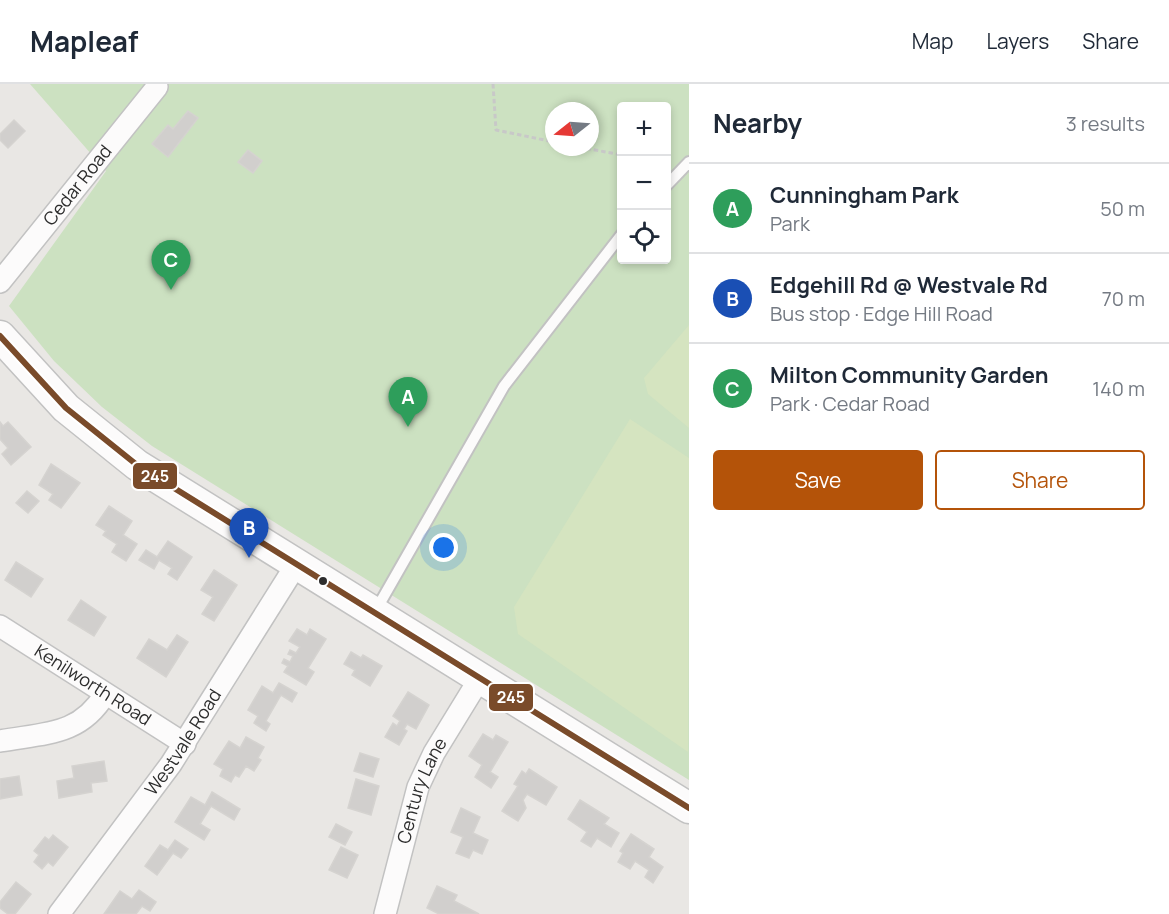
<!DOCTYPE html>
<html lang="en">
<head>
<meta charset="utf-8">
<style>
  body { margin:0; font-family:Manrope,sans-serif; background:#f6f6f7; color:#1f2937 }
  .controls { position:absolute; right:18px; top:18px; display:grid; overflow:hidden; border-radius:6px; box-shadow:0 3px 9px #0003 }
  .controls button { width:54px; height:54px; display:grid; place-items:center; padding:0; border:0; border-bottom:2px solid #e0e1e3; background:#fff; color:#1f2937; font:30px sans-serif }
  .compass { position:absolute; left:545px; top:18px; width:54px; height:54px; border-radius:50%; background:#fff; box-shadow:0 3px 9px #0003; rotate:253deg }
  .you { position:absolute; left:444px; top:464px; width:21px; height:21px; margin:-15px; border:4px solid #fff; border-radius:50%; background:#1a73e8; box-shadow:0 0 0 9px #1a73e833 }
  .badge { display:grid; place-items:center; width:39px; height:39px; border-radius:50%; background:#b45309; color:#fff; font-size:20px; font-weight:700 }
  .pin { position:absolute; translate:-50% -50px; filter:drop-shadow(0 2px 3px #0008) }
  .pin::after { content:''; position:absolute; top:32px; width:21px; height:18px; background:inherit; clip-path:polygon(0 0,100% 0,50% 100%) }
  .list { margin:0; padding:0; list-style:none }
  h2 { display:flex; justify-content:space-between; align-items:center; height:78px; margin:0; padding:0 24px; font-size:26px }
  h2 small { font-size:20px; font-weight:400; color:#747a83 }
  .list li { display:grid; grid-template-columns:39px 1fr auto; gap:18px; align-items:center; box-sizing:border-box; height:90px; padding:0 24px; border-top:2px solid #e0e1e3 }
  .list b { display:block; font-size:22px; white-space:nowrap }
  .list p { margin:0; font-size:20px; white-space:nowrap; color:#747a83 }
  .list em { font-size:20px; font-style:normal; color:#747a83 }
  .actions { display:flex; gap:12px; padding:18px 24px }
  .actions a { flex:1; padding:14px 0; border:2px solid #b45309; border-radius:6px; text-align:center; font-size:21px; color:#b45309 }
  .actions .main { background:#b45309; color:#fff }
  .icon { flex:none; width:33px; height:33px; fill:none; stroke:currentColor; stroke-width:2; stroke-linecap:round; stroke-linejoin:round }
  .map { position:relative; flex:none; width:689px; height:830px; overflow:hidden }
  header { display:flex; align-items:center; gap:36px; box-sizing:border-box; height:84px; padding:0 30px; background:#fff; border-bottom:2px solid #e0e1e3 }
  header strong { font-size:28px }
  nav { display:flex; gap:33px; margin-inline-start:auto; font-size:21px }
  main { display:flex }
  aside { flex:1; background:#fff }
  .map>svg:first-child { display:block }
</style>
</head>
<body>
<header>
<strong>Mapleaf</strong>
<nav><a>Map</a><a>Layers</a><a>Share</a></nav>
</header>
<main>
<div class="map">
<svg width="689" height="830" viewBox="0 0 689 830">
  <rect width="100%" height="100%" fill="#e9e7e4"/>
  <path fill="#cce1c1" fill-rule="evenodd" d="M30 0H689V696L152 362 102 323 54 277 9 222 106 87ZM622 22H666V176H622ZM554 27H590V63H554Z"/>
  <g fill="#d5e4c0">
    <path d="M689 241V344L648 310 644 294Z"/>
    <path d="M630 335 689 374 688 668 518 550 514 523Z"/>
  </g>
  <g fill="#d1cfcd" stroke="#d5d3d0" stroke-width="1.5">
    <path d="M188 27 198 34 168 73 152 60 168 41 173 45Z"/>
    <path d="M14 36 25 47 8 64 0 56V50Z"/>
    <path d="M248 66 262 77 253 89 238 78Z"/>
    <path d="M0 338 3 342 8 338 31 363 11 381 2 370 8 364 0 355Z"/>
    <path d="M51 380 80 399 61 424 49 416 53 410 39 401Z"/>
    <path d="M27 407 39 417 28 429 16 419Z"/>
    <path d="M109 422 132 437 123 451 137 460 126 477 112 468 117 460 103 451 106 447 96 441Z"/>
    <path d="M168 457 192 473 177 496 168 490 172 484 159 476 154 485 139 476 146 466 157 473Z"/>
    <path d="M16 478 43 495 31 513 5 496Z"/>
    <path d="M214 486 237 501 214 537 202 530 213 513 201 506Z"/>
    <path d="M81 516 106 533 94 552 68 536Z"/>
    <path d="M297 545 307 551 310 545 326 555 308 584 314 588 306 601 284 588 288 582 282 579 284 575 290 578 293 572 288 570 290 566 296 569 300 563 289 557Z"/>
    <path d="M177 551 188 558 166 593 137 574 149 555 167 566Z"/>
    <path d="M351 568 361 574 363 571 382 582 370 602 352 591 355 586 344 580Z"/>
    <path d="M279 599 297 609 292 618 281 611 266 637 270 640 266 647 254 639 258 632 248 626 262 602 273 609Z"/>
    <path d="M408 608 429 621 416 645 407 640 404 645 407 647 399 661 385 653 393 639 397 642 400 637 393 632Z"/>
    <path d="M483 650 493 656 496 651 508 658 490 688 498 693 491 704 475 693 482 681 469 672Z"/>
    <path d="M246 653 264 663 258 674 261 676 254 687 246 682 239 693 235 691 231 698 220 692 223 685 214 680 229 657 240 664Z"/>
    <path d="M360 669 379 675 373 693 354 687Z"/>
    <path d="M104 677 107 697 91 699 92 708 59 714 57 697 74 694 72 682Z"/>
    <path d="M529 685 557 703 546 721 527 710 523 716 526 724 518 737 502 727 518 702 514 700 522 687 526 690Z"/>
    <path d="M19 692 22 711 0 715V695Z"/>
    <path d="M356 695 379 702 371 731 348 724Z"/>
    <path d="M212 708 240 725 234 736 211 722 200 740 210 746 204 756 175 738 191 713 205 721Z"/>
    <path d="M580 716 609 734 604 740 619 749 611 763 597 754 591 763 581 757 587 748 568 735Z"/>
    <path d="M461 724 480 733 473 749 488 756 482 770 473 766 469 774 456 769 463 753 451 748Z"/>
    <path d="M336 740 352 748 345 761 329 753Z"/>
    <path d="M631 750 654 765 649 773 663 783 653 799 645 793 649 786 635 777 630 785 618 778 623 769 620 767Z"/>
    <path d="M53 751 68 763 53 782 48 778 42 785 34 778 39 771 34 767 45 753 49 756Z"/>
    <path d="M175 756 188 765 181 774 173 769 157 791 145 782 160 761 168 766Z"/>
    <path d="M341 763 358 771 347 794 329 786Z"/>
    <path d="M16 798 31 810 15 830H8L0 824V818Z"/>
    <path d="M437 802 457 811 454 817 479 830H439L427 824Z"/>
    <path d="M139 806 156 818 150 827 142 822 136 830H104L120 807 132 815Z"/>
  </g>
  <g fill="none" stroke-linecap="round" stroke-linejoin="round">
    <defs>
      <g id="lane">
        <path d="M666 102 689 78"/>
        <path d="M376 526 504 302 622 150"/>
      </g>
      <g id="street">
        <path id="s1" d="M0 198 157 3"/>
        <path id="s2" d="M0 542 185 660"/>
        <path d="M0 657C44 649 80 652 105 610"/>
        <path id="s3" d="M59 830 171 680 296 481"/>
        <path id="s4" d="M385 830 418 703 434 669 480 594"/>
      </g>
      <path id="secondary" d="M0 252 66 324 137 381 689 724"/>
    </defs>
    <use href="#lane" stroke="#c2c2c2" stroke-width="14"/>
    <use href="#street" stroke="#c2c2c2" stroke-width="24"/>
    <use href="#secondary" stroke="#c2c2c2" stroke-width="33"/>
    <g stroke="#c8c8c8" stroke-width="3" stroke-dasharray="4.5 3" stroke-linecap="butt">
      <path d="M493 0 496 46 554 58"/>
      <path d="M579 63 622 71"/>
    </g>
    <use href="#lane" stroke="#fcfbfb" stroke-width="10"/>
    <use href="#street" stroke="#fcfbfb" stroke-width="21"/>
    <use href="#secondary" stroke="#fcfbfb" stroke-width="30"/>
    <defs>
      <path id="bus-1" d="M0 252 66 324 137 381 689 724"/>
    </defs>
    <use href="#bus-1" stroke="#fff" stroke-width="10"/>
    <use href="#bus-1" stroke="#7a4b2a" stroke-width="6"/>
  </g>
  <circle fill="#2d2d2d" stroke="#fff" stroke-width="2" cx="323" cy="497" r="5"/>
  <g text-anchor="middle" stroke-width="6" stroke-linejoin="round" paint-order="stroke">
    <g font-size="18" fill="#2d2d2d" stroke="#fff">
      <text dy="6" stroke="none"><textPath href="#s1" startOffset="124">Cedar Road</textPath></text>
      <text dy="6" stroke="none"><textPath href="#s2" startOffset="110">Kenilworth Road</textPath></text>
      <text dy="6" stroke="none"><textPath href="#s3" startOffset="212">Westvale Road</textPath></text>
      <text dy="6" stroke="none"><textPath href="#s4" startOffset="129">Century Lane</textPath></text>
    </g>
  </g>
  <g stroke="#fff" stroke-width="2">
    <rect x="132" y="378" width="46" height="28" rx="6" fill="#7a4b2a"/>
    <rect x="488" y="599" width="46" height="29" rx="6" fill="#7a4b2a"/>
  </g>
  <g font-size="16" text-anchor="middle" font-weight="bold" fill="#fff">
    <text x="155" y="398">245</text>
    <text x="511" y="619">245</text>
  </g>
</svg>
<div class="controls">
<button>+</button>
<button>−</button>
<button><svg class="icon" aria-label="locate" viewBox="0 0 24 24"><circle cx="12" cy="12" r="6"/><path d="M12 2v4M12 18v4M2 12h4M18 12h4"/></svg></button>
</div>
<svg class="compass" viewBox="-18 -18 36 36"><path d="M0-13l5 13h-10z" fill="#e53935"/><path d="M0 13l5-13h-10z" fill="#747a83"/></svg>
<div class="you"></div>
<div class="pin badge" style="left:408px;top:343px;background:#2e9e5b">A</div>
<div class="pin badge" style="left:249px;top:474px;background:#1a4fb4">B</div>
<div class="pin badge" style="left:171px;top:206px;background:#2e9e5b">C</div>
</div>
<aside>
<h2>Nearby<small>3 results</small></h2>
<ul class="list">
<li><span class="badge" style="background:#2e9e5b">A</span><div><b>Cunningham Park</b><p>Park</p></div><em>50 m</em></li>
<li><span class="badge" style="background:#1a4fb4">B</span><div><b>Edgehill Rd @ Westvale Rd</b><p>Bus stop · Edge Hill Road</p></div><em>70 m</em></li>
<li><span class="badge" style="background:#2e9e5b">C</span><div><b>Milton Community Garden</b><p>Park · Cedar Road</p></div><em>140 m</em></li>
</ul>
<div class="actions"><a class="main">Save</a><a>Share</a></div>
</aside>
</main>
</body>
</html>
